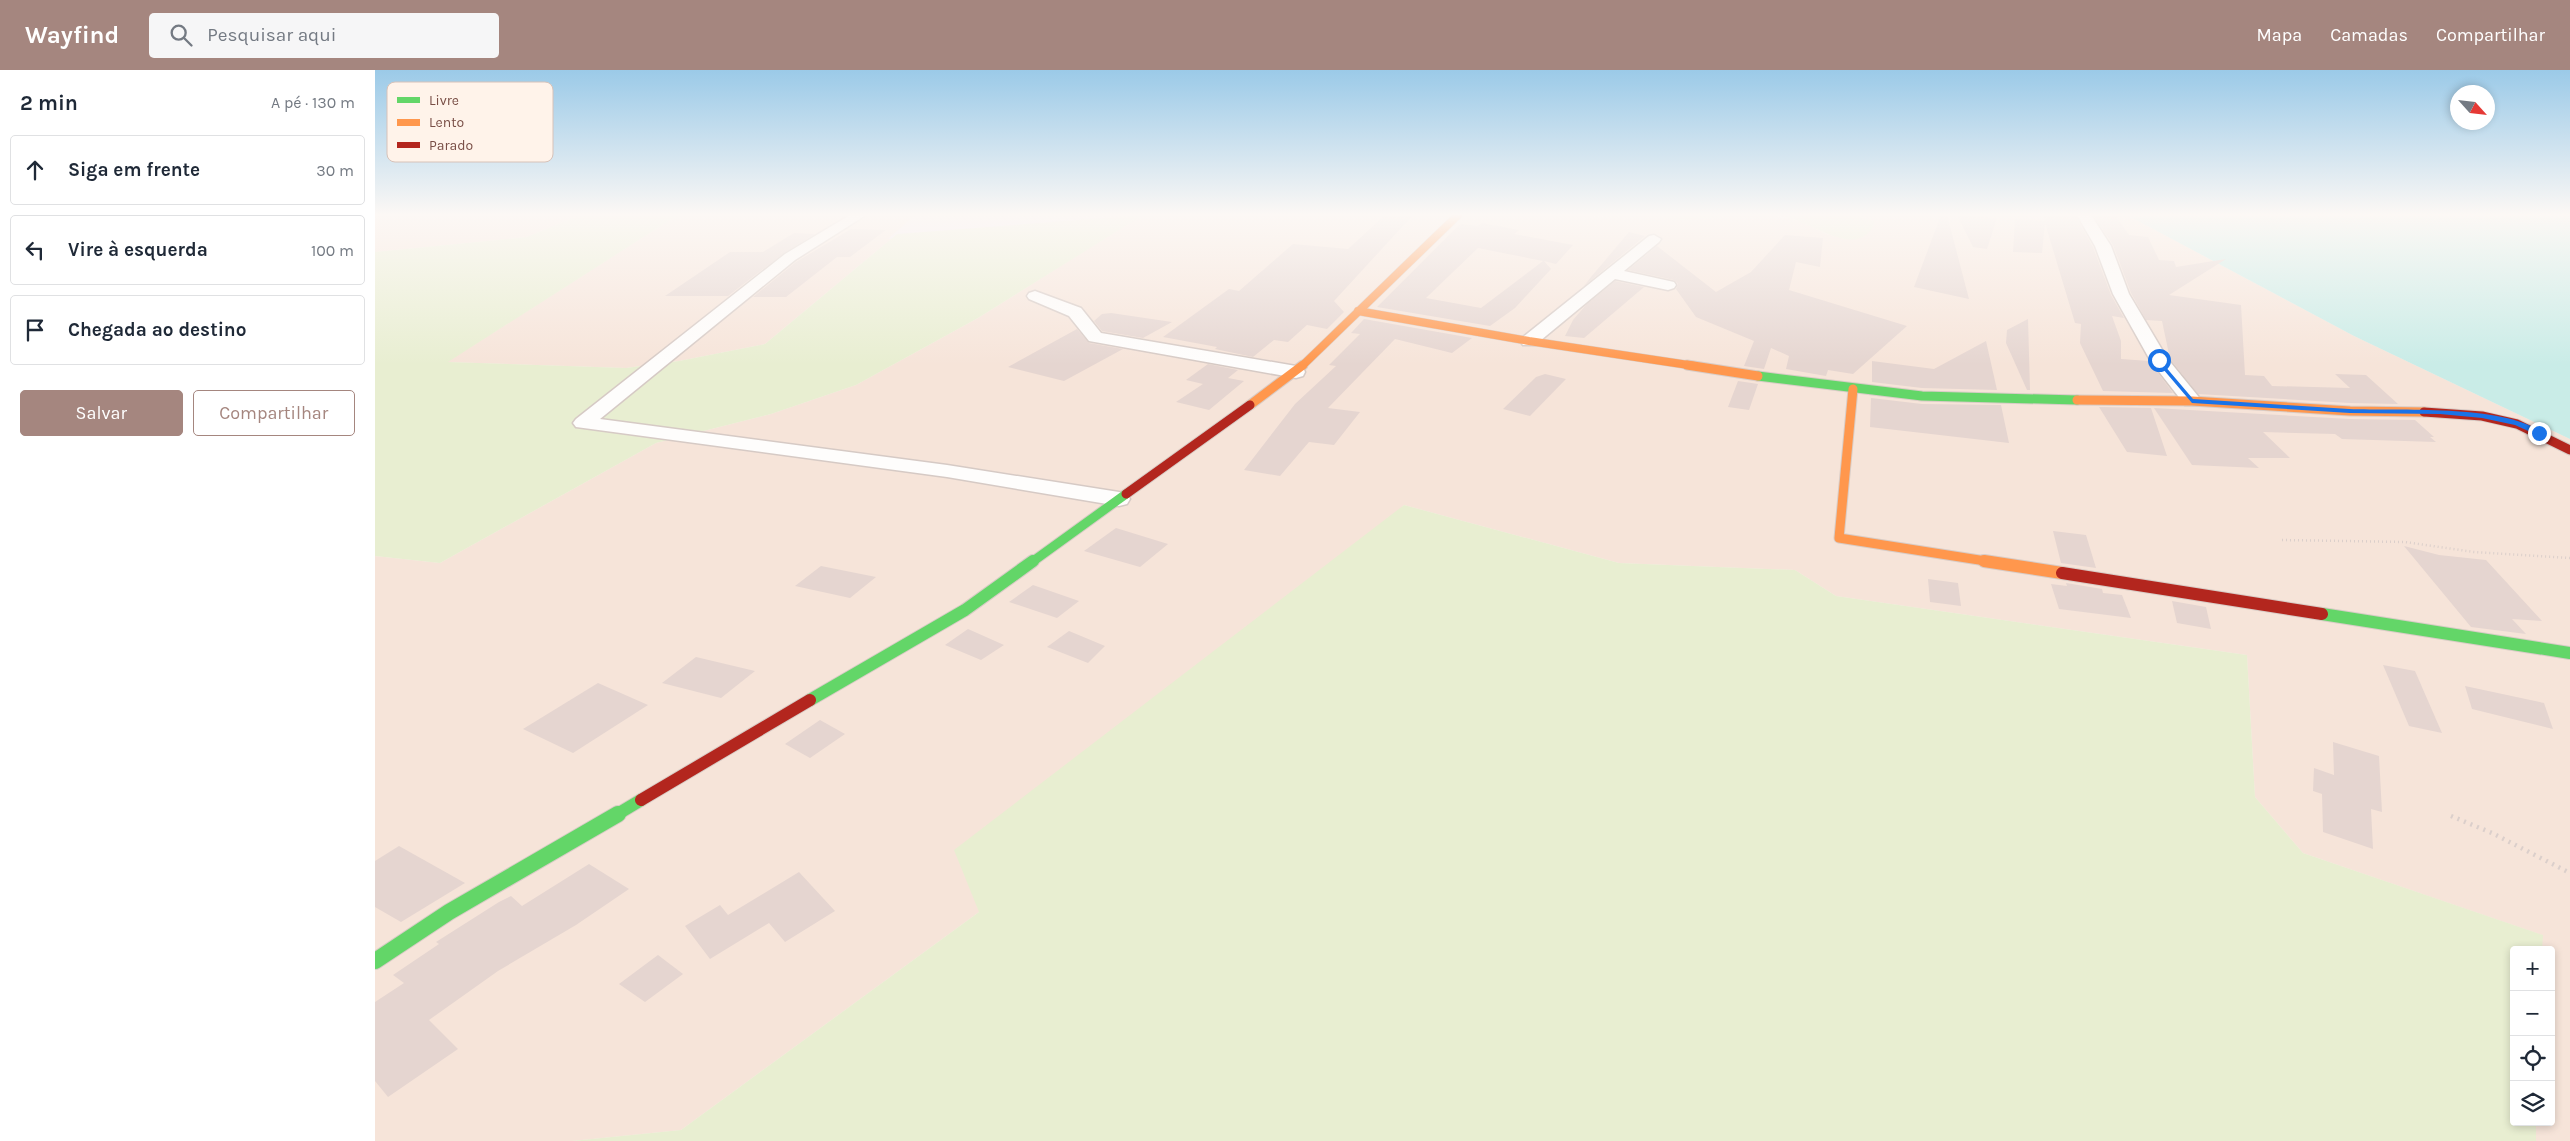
<!DOCTYPE html>
<html lang="pt">
<head>
<meta charset="utf-8">
<style>
  body { margin:0; font-family:Karla,sans-serif; background:#f6f6f7; color:#1f2937 }
  .controls { position:absolute; right:15px; bottom:15px; display:grid; overflow:hidden; border-radius:5px; box-shadow:0 2px 8px #0003 }
  .controls button { width:45px; height:45px; display:grid; place-items:center; padding:0; border:0; border-bottom:1px solid #e0e1e3; background:#fff; color:#1f2937; font:25px sans-serif }
  .compass { position:absolute; left:2075px; top:15px; width:45px; height:45px; border-radius:50%; background:#fff; box-shadow:0 2px 8px #0003; rotate:117deg }
  .stop { position:absolute; width:15px; height:15px; margin:-11px; border:4px solid #1a73e8; border-radius:50%; background:#fff }
  .stop.end { background:#1a73e8; border-color:#fff; box-shadow:0 1px 5px #0008 }
  .list { margin:0; padding:0; list-style:none }
  h2 { display:flex; justify-content:space-between; align-items:center; height:65px; margin:0; padding:0 20px; font-size:21px }
  h2 small { font-size:16px; font-weight:400; color:#747a83 }
  .list li { display:grid; grid-template-columns:32px 1fr auto; gap:15px; align-items:center; box-sizing:border-box; height:70px; margin:0 10px 10px; padding:0 10px; border:1px solid #e0e1e3; border-radius:5px }
  .list b { display:block; font-size:19px; white-space:nowrap }
  .list em { font-size:16px; font-style:normal; color:#747a83 }
  .actions { display:flex; gap:10px; padding:15px 20px }
  .actions a { flex:1; padding:11px 0; border:1px solid #a5867f; border-radius:5px; text-align:center; font-size:18px; color:#a5867f }
  .actions .main { background:#a5867f; color:#fff }
  .icon { flex:none; width:28px; height:28px; fill:none; stroke:currentColor; stroke-width:2; stroke-linecap:round; stroke-linejoin:round }
  .map { position:relative; flex:none; width:2195px; height:1071px; overflow:hidden }
  header { display:flex; align-items:center; gap:30px; box-sizing:border-box; height:70px; padding:0 25px; background:#a5867f; color:#fff }
  header strong { font-size:24px }
  nav { display:flex; gap:28px; margin-inline-start:auto; font-size:18px }
  .search { width:350px; height:45px; background:#f6f6f7; display:flex; align-items:center; gap:12px; box-sizing:border-box; padding:0 18px; border-radius:5px; color:#747a83; font-size:19px }
  main { display:flex }
  aside { flex:1; background:#fff }
  .map>svg:first-child { display:block }
</style>
</head>
<body>
<header>
<strong>Wayfind</strong>
<div class="search"><svg class="icon" aria-label="search" viewBox="0 0 24 24"><circle cx="10" cy="10" r="6"/><path d="M15 15l6 6"/></svg>Pesquisar aqui</div>
<nav><a>Mapa</a><a>Camadas</a><a>Compartilhar</a></nav>
</header>
<main>
<aside>
<h2>2 min<small>A pé · 130 m</small></h2>
<ul class="list">
<li><svg class="icon" aria-label="ahead" viewBox="0 0 24 24"><path d="M12 20V5M6 11l6-6 6 6"/></svg><div><b>Siga em frente</b></div><em>30 m</em></li>
<li><svg class="icon" aria-label="left" viewBox="0 0 24 24"><path d="M17 20v-9H6M10 6l-5 5 5 5"/></svg><div><b>Vire à esquerda</b></div><em>100 m</em></li>
<li><svg class="icon" aria-label="arrive" viewBox="0 0 24 24"><path d="M6 21V4h12l-3 4 3 4H6"/></svg><div><b>Chegada ao destino</b></div></li>
</ul>
<div class="actions"><a class="main">Salvar</a><a>Compartilhar</a></div>
</aside>
<div class="map">
<svg width="2195" height="1071" viewBox="0 0 2195 1071">
  <rect width="100%" height="100%" fill="#f8efe8"/>
  <g fill="#f6e4d9">
    <path d="M0 145H220L202 146 152 167 0 182Z"/>
    <path d="M303 145H1203L1221 147 1280 145 1306 150 1357 145H1393L1425 151 1453 165 1492 148 1481 145H1752L1979 266 2195 369V1071H2161V1052H2176V880H2167V865L1928 783 1880 727 1872 585 1461 526 1420 500 1244 493 1029 435 604 842 306 1060 197 1071H0V486L65 493 281 373 396 344 481 315 603 248 767 145 522 164 390 274 304 291 251 298 72 292Z"/>
  </g>
  <path fill="#f1e6f2" d="M540 145H756L513 169Z"/>
  <g fill="#e8eed1">
    <path d="M220 145H303L73 292 251 298 304 291 390 274 522 164 768 145 603 248 481 315 396 344 281 373 65 493 0 486V182L152 167 202 146Z"/>
    <path d="M1280 145H1364L1306 150Z"/>
    <path d="M1393 145H1481L1500 152C1487 187 1446 160 1424 151 1415 147 1403 145 1393 145Z"/>
    <path d="M1029 435 1244 493 1420 500 1461 526 1872 585 1880 727 1928 783 2168 865 2167 880H2139V1052H2161V1071H197L306 1060 604 842 579 780Z"/>
  </g>
  <path fill="#c9ece7" d="M1752 145H2195V369L1979 266Z"/>
  <g fill="#e5d5d0" fill-rule="evenodd">
    <path d="M1010 145H1038L959 231 969 242 952 259 932 255 913 272 899 270 878 287 840 279 842 277 788 267 854 219 864 221 918 174 973 179Z"/>
    <path d="M1566 145H1572L1594 229 1539 217Z"/>
    <path d="M1582 145 1622 148 1612 179 1598 177Z"/>
    <path d="M1668 145H1700L1718 177 1736 225 1749 248 1737 246 1746 271V289L1774 291 1798 323 1728 321 1705 273 1706 254 1700 253 1670 153 1667 183 1638 182 1640 149 1670 151Z"/>
    <path d="M1718 145H1740L1754 165 1773 167 1784 190 1799 191 1801 197 1851 189 1794 225 1866 235 1870 305 1889 306 1897 316 1975 318 1960 304 1991 305 2023 334 1975 333 1823 324 1795 289 1787 251 1771 250 1756 223 1738 175Z"/>
    <path d="M1107 153 1144 160 1139 164 1198 175 1181 194 1169 191 1176 199 1140 238 1115 256 1002 237 1083 156 1086 154 1103 156ZM1103 178 1168 191 1106 238 1051 228Z"/>
    <path d="M476 159 511 160 475 187H462L411 227H378L421 192Z"/>
    <path d="M1254 162 1270 166 1209 216 1216 207Z"/>
    <path d="M419 163 440 164 409 183 353 226H290L355 182H388Z"/>
    <path d="M1410 165 1448 168 1445 197 1421 192 1414 220 1532 256 1478 304 1453 300 1451 306 1411 299 1414 286 1396 278 1389 299 1369 296 1379 271 1321 247 1301 219 1303 214 1299 210 1253 200 1282 176 1341 222 1376 202Z"/>
    <path d="M1240 211 1269 217 1209 268 1190 266 1198 250 1211 235Z"/>
    <path d="M736 243 797 252 768 268 727 261 719 251 727 244Z"/>
    <path d="M989 249 1097 268 1077 283 1020 269 953 338 985 342 959 375 934 372 905 406 869 400 920 334 961 296 954 295 985 264 976 263Z"/>
    <path d="M1653 249 1655 320H1652L1631 273 1632 260Z"/>
    <path d="M702 259 714 273 748 279 689 311 633 297Z"/>
    <path d="M1611 271 1622 320 1547 318 1497 312V291L1559 299Z"/>
    <path d="M833 294 863 300 853 308 869 311 834 340 801 332 828 314 811 310Z"/>
    <path d="M1170 304 1191 309 1155 346 1128 339 1161 307Z"/>
    <path d="M1363 311 1383 314 1374 340 1353 337Z"/>
    <path d="M1496 328 1547 334 1626 335 1634 373 1495 357Z"/>
    <path d="M1724 337 1776 338 1792 386 1752 382Z"/>
    <path d="M1779 338 1975 349 2040 350 2059 367H2055L2061 372 1967 369 1960 364 1888 362 1915 388H1873L1884 398 1817 395Z"/>
    <path d="M741 458 793 474 765 497 709 481Z"/>
    <path d="M1678 461 1711 465 1721 498 1686 493Z"/>
    <path d="M2029 476 2064 485 2111 490 2167 551 2137 549 2151 564 2096 557Z"/>
    <path d="M446 496 501 507 475 528 420 516Z"/>
    <path d="M1553 509 1583 513 1586 536 1555 532Z"/>
    <path d="M1691 513 1727 519 1728 523 1747 525 1756 548 1684 539 1676 514 1692 516Z"/>
    <path d="M658 515 704 531 682 548 634 532Z"/>
    <path d="M1797 531 1831 537 1836 559 1802 553Z"/>
    <path d="M593 559 629 575 606 590 570 575Z"/>
    <path d="M694 561 730 576 713 593 672 577Z"/>
    <path d="M321 587 380 601 346 628 287 613Z"/>
    <path d="M2008 595 2040 601 2067 663 2034 656Z"/>
    <path d="M223 613 273 635 198 683 148 659Z"/>
    <path d="M2090 616 2169 633 2178 659 2097 639Z"/>
    <path d="M445 650 470 664 435 688 410 674Z"/>
    <path d="M1958 672 2004 686 2007 742 1996 739 1998 779 1948 762 1947 724 1938 721 1939 698 1959 705Z"/>
    <path d="M24 776 90 813 26 852 0 837V791Z"/>
    <path d="M214 794 254 819 201 855 123 901 54 950 83 979 13 1027 0 1011V932L29 913 18 905 64 874 61 872 124 832 136 826 147 836Z"/>
    <path d="M424 802 460 841 410 872 394 853 335 889 310 856 345 835 353 845Z"/>
    <path d="M283 885 308 904 270 932 244 914Z"/>
  </g>
  <g fill="none" stroke-linecap="round" stroke-linejoin="round">
    <defs>
      <g id="street">
        <path d="M475 145H491L420 190 225 349 572 395 744 422 752 424 755 429 752 434 744 436 572 407 201 357 198 353 201 349 410 184Z"/>
        <path d="M1702 145H1716L1736 176 1754 224 1792 288 1827 331 1824 335H1810L1775 290 1738 224 1720 176Z"/>
        <path d="M1279 165 1286 169 1284 172 1249 201 1299 212 1301 215 1299 218 1293 220 1240 209 1160 275H1148L1145 271 1148 267 1274 166Z"/>
        <path d="M660 221 706 238 726 263 921 296 928 298 930 302 928 306 921 308 714 271 694 246 654 229 652 226 654 223Z"/>
      </g>
      <g id="fast-far2">
        <path d="M1383 306 1547 326 1702 330"/>
        <path d="M657 492 751 424"/>
      </g>
      <g id="fast-far1">
        <path d="M1947 544 2195 583"/>
        <path d="M435 630 590 540 658 491"/>
        <path d="M241 745 266 730"/>
      </g>
      <path id="fast" d="M0 891 74 842 243 744"/>
      <g id="slow-far2">
        <path d="M983 241 1154 271 1320 296"/>
        <path d="M927 296 1083 145"/>
      </g>
      <g id="slow-far1">
        <path d="M1312 295 1383 306"/>
        <path d="M1478 319 1464 468 1617 492"/>
        <path d="M1702 330 1817 331 1975 341 2049 342"/>
        <path d="M875 335 928 295"/>
      </g>
      <path id="slow" d="M1609 491 1687 503"/>
      <g id="jam-far1">
        <path d="M2049 342 2107 346 2142 354 2195 380"/>
        <path d="M751 424 875 335"/>
      </g>
      <g id="jam">
        <path d="M1687 503 1947 544"/>
        <path d="M266 730 435 630"/>
      </g>
    </defs>
    <use href="#street" stroke="#d6cac5" stroke-width="3"/>
    <use href="#fast-far2" stroke="#d8ccc6" stroke-width="11"/>
    <use href="#fast-far1" stroke="#d8ccc6" stroke-width="14"/>
    <use href="#fast" stroke="#d8ccc6" stroke-width="18"/>
    <use href="#slow-far2" stroke="#d8ccc6" stroke-width="9"/>
    <use href="#slow-far1" stroke="#d8ccc6" stroke-width="11"/>
    <use href="#slow" stroke="#d8ccc6" stroke-width="14"/>
    <use href="#jam-far1" stroke="#d8ccc6" stroke-width="11"/>
    <use href="#jam" stroke="#d8ccc6" stroke-width="14"/>
    <path stroke="#dbcfcb" stroke-width="2.5" stroke-dasharray="1 3" stroke-linecap="butt" d="M1907 470 2030 472 2099 482 2195 488"/>
    <path stroke="#dbcfcb" stroke-width="4.5" stroke-dasharray="2 5" stroke-linecap="butt" d="M2076 746 2117 763 2195 803"/>
    <use href="#street" fill="#fefdfc" fill-rule="evenodd"/>
    <use href="#fast-far2" stroke="#63d668" stroke-width="9"/>
    <use href="#fast-far1" stroke="#63d668" stroke-width="12"/>
    <use href="#fast" stroke="#63d668" stroke-width="16"/>
    <use href="#slow-far2" stroke="#ff974d" stroke-width="8"/>
    <use href="#slow-far1" stroke="#ff974d" stroke-width="9"/>
    <use href="#slow" stroke="#ff974d" stroke-width="12"/>
    <use href="#jam-far1" stroke="#b3261e" stroke-width="9"/>
    <use href="#jam" stroke="#b3261e" stroke-width="12"/>
  </g>
  <linearGradient id="sky" x2="0" y2="1"><stop stop-color="#9bcae8"/><stop offset="0.49" stop-color="#fcf8f5"/><stop offset="1" stop-color="#fcf8f5" stop-opacity="0"/></linearGradient>
  <rect width="2195" height="295" fill="url(#sky)"/>
  <path fill="#1a73e8" d="M1784 289 1818 329C1870 332 1922 336 1974 339 2023 341 2129 334 2168 363L2162 365 2140 355 2107 348 2065 344 1975 343 1817 333 1782 292Z"/>
  <rect x="12" y="12" width="166" height="80" rx="8" fill="#fff3ea" stroke="#d7c2b9" stroke-width="1"/>
  <rect x="22" y="27" width="23" height="6" fill="#63d668"/>
  <rect x="22" y="49" width="23" height="7" fill="#ff974d"/>
  <rect x="22" y="72" width="23" height="6" fill="#b3261e"/>
  <g font-size="14" fill="#794e46">
    <text x="54" y="35">Livre</text>
    <text x="54" y="57">Lento</text>
    <text x="54" y="80">Parado</text>
  </g>
</svg>
<div class="controls">
<button>+</button>
<button>−</button>
<button><svg class="icon" aria-label="locate" viewBox="0 0 24 24"><circle cx="12" cy="12" r="6"/><path d="M12 2v4M12 18v4M2 12h4M18 12h4"/></svg></button>
<button><svg class="icon" aria-label="layers" viewBox="0 0 24 24"><path d="M12 4l9 5-9 5-9-5zM3 14l9 5 9-5"/></svg></button>
</div>
<svg class="compass" viewBox="-18 -18 36 36"><path d="M0-13l5 13h-10z" fill="#e53935"/><path d="M0 13l5-13h-10z" fill="#747a83"/></svg>
<div class="stop" style="left:1784px;top:290px"></div>
<div class="stop end" style="left:2164px;top:363px"></div>
</div>
</main>
</body>
</html>
